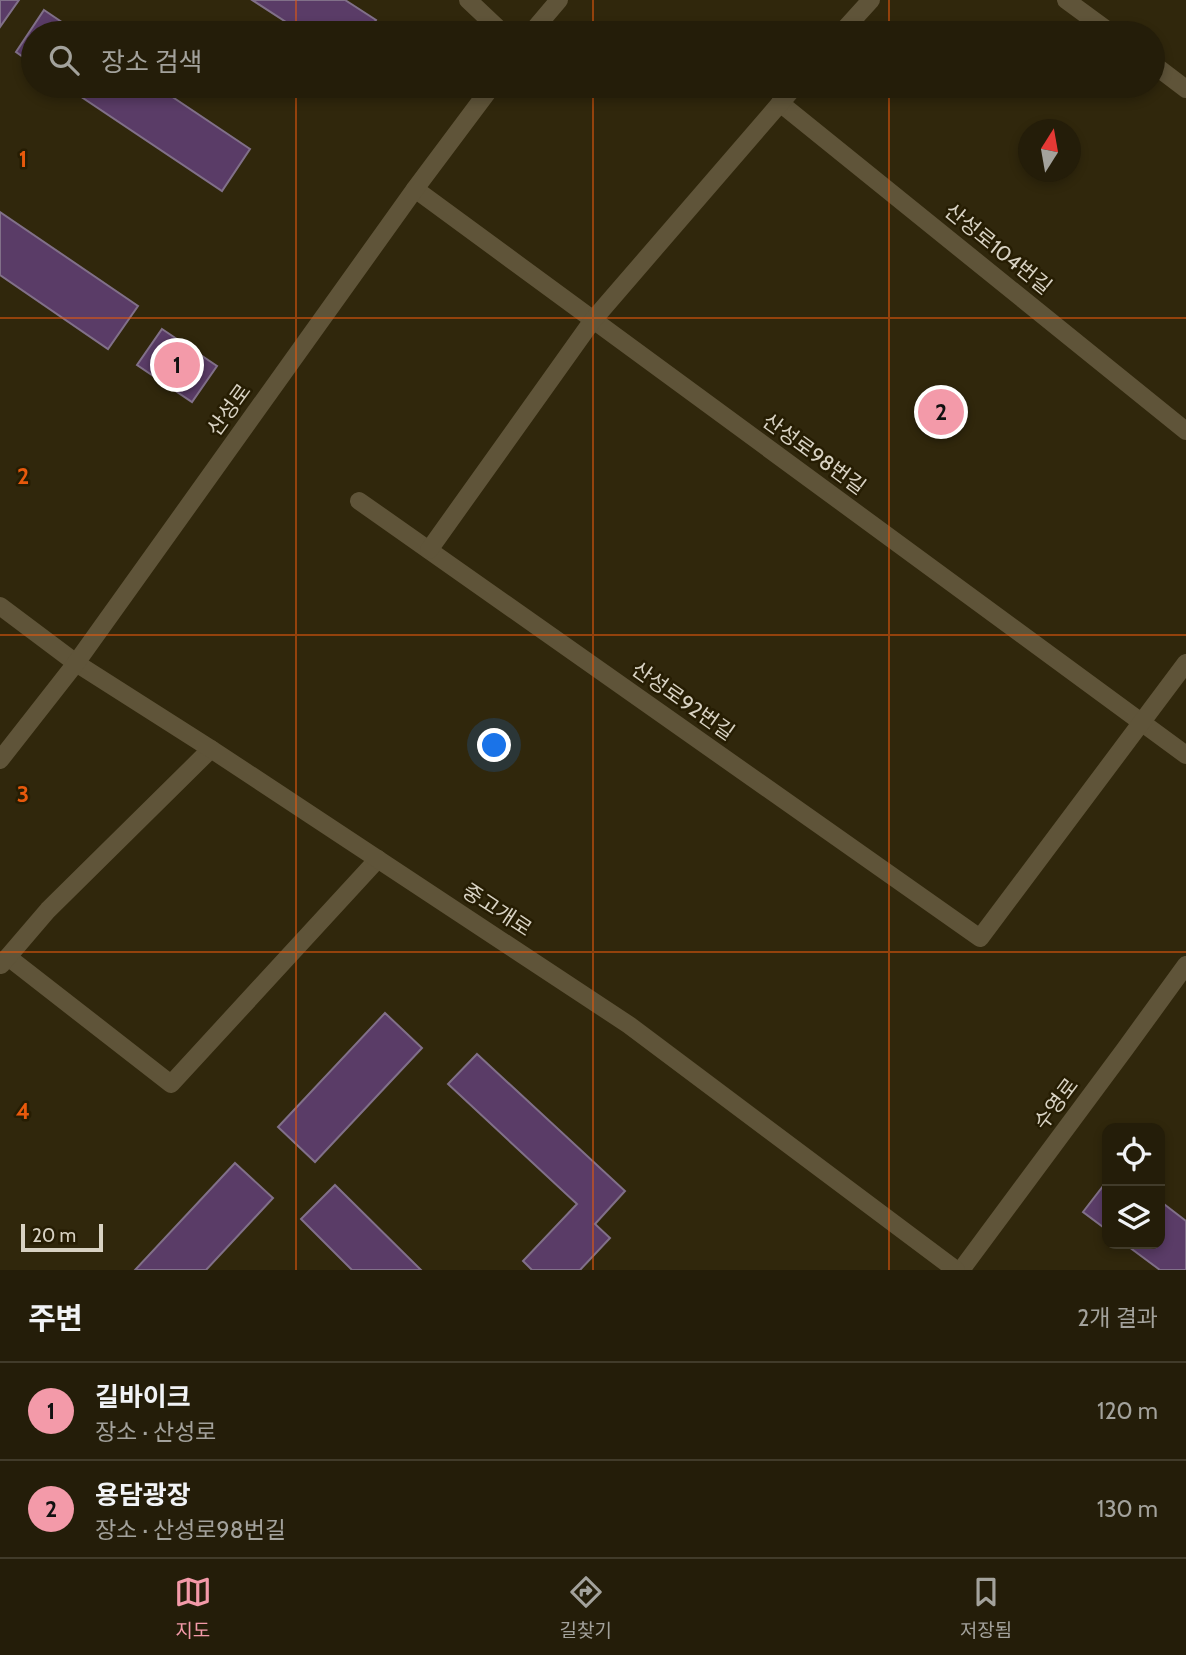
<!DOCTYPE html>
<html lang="ko">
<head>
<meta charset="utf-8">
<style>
  body { margin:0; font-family:Cabin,"Noto Sans KR",sans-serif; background:#302a17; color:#f1f3f6 }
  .controls { position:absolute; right:21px; bottom:21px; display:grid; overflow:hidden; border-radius:14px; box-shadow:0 4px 10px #0003 }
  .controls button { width:63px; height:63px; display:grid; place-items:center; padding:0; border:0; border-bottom:2px solid #413b2a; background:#241d09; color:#f1f3f6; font:35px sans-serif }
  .compass { position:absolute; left:1018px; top:119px; width:63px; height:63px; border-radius:50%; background:#241d09; box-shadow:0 4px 10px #0003; rotate:11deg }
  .scale { position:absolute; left:21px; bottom:18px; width:82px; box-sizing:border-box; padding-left:7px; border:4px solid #d8d2c3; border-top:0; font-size:19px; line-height:24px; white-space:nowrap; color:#d8d2c3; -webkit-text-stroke:5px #261d03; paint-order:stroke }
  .you { position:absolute; left:495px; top:746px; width:24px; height:24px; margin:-18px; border:5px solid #fff; border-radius:50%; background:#1a73e8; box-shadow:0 0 0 10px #1a73e833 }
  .badge { display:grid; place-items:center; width:46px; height:46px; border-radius:50%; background:#f39aa9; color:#111; font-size:23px; font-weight:700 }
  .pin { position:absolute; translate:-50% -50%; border:4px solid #fff; box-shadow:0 2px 7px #0006 }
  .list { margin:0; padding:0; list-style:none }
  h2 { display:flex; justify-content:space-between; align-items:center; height:91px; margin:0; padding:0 28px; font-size:30px }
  h2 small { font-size:23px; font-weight:400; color:#a3a29c }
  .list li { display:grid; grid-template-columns:46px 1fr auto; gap:21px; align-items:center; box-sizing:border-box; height:98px; padding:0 28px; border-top:2px solid #413b2a }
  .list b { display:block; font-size:26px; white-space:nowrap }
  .list p { margin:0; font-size:23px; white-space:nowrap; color:#a3a29c }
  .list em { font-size:23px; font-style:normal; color:#a3a29c }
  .icon { flex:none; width:38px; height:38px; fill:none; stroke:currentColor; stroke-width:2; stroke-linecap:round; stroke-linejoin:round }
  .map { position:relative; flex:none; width:1186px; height:1270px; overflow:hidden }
  .search { position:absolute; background:#241d09; box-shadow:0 4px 10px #0003; left:21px; right:21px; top:21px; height:77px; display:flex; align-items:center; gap:18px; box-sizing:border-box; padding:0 24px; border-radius:38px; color:#a3a29c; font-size:26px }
  .sheet { height:287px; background:#241d09 }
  nav { display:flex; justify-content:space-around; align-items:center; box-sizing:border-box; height:98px; border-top:2px solid #413b2a; background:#241d09; font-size:19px; color:#a3a29c }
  nav a { display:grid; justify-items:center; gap:4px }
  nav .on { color:#f39aa9 }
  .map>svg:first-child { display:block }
</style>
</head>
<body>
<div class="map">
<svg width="1186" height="1270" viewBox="0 0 1186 1270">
  <rect width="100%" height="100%" fill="#30270c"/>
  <g fill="#5a3c67" stroke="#817089" stroke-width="2">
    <path d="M0 0H19L0 27Z"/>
    <path d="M252 0H345L376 20 367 33H303Z"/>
    <path d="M44 10 78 33H33V64L16 52Z"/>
    <path d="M65 86H156L250 149 222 191Z"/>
    <path d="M0 212 138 306 108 349 0 275Z"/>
    <path d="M162 329 217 366 192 402 137 365Z"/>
    <path d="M385 1013 422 1048 315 1162 278 1127Z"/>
    <path d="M477 1054 625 1191 595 1224 610 1238 580 1270H532L523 1261 577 1204 448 1084Z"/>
    <path d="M235 1163 273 1198 206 1270H135Z"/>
    <path d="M1107 1181V1230L1083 1212Z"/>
    <path d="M335 1185 421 1270H352L301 1219Z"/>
    <path d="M1160 1201 1186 1221V1270H1160L1125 1244H1160Z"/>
  </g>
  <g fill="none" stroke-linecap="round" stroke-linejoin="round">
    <g stroke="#5f5439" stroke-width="18">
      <path d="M468 0 503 33"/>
      <path d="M1066 0 1111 33"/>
      <path d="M841 33 871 0"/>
      <path d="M1153 64 1186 89"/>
      <path d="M780 103 1186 431"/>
      <path d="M415 189 1186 755"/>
      <path d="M359 501 980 938 1186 663"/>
      <path d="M429 550 593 320 795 86"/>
      <path d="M0 606 76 663"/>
      <path d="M8 957 171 1084 378 859"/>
      <path d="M1 965 48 910 211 749"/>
      <path d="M961 1270 1125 1049 1186 965"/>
    </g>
    <g stroke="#5f5439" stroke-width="18">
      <path d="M531 33 559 0"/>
      <path d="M76 663 211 749 629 1025 956 1270"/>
      <path d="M0 760 76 663 415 189 492 86"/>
    </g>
  </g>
  <path fill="none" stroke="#e8590c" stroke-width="2" stroke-opacity="0.55" d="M296 0V33M593 0V33M889 0V33M296 86V1270M593 86V1270M889 86V1270M0 318H1186M0 635H1186M0 952H1186"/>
  <g text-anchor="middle" stroke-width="5" stroke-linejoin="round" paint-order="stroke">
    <g font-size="21" fill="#d8d2c3" stroke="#261d03">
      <text transform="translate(998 249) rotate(39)" y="7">산성로104번길</text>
      <text transform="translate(229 410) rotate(-54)" y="7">산성로</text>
      <text transform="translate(814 454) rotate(36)" y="7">산성로98번길</text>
      <text transform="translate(683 701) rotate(35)" y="7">산성로92번길</text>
      <text transform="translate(497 910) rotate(33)" y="7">중고개로</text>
      <text transform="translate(1056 1104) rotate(-53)" y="7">수영로</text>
    </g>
  </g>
  <g font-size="23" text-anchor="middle" font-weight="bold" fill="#e8590c" stroke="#261d03" stroke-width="5" stroke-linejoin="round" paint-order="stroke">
    <text x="23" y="167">1</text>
    <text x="23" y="484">2</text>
    <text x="23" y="802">3</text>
    <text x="23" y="1119">4</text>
  </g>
</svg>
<div class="controls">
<button><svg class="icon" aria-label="locate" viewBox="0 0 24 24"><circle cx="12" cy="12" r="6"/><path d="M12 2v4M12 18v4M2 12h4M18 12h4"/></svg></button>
<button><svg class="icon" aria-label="layers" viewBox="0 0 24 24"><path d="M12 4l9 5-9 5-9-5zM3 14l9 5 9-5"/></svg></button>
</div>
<svg class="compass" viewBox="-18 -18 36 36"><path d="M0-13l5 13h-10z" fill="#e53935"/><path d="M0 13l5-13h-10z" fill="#a3a29c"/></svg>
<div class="scale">20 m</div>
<div class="you"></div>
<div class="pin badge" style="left:177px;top:365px">1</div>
<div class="pin badge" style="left:941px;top:412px">2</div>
<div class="search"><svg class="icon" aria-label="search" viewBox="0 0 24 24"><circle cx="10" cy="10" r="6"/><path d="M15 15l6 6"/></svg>장소 검색</div>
</div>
<section class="sheet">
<h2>주변<small>2개 결과</small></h2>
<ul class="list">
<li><span class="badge">1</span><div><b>길바이크</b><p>장소 · 산성로</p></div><em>120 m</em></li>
<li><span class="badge">2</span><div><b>용담광장</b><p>장소 · 산성로98번길</p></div><em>130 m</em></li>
</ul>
</section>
<nav>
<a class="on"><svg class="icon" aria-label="map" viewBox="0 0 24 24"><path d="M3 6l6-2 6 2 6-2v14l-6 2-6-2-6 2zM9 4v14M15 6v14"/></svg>지도</a>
<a><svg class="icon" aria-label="directions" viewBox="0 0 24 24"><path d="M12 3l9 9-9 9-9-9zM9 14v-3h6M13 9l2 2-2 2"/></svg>길찾기</a>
<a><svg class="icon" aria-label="saved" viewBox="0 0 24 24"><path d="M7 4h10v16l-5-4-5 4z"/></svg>저장됨</a>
</nav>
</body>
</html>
